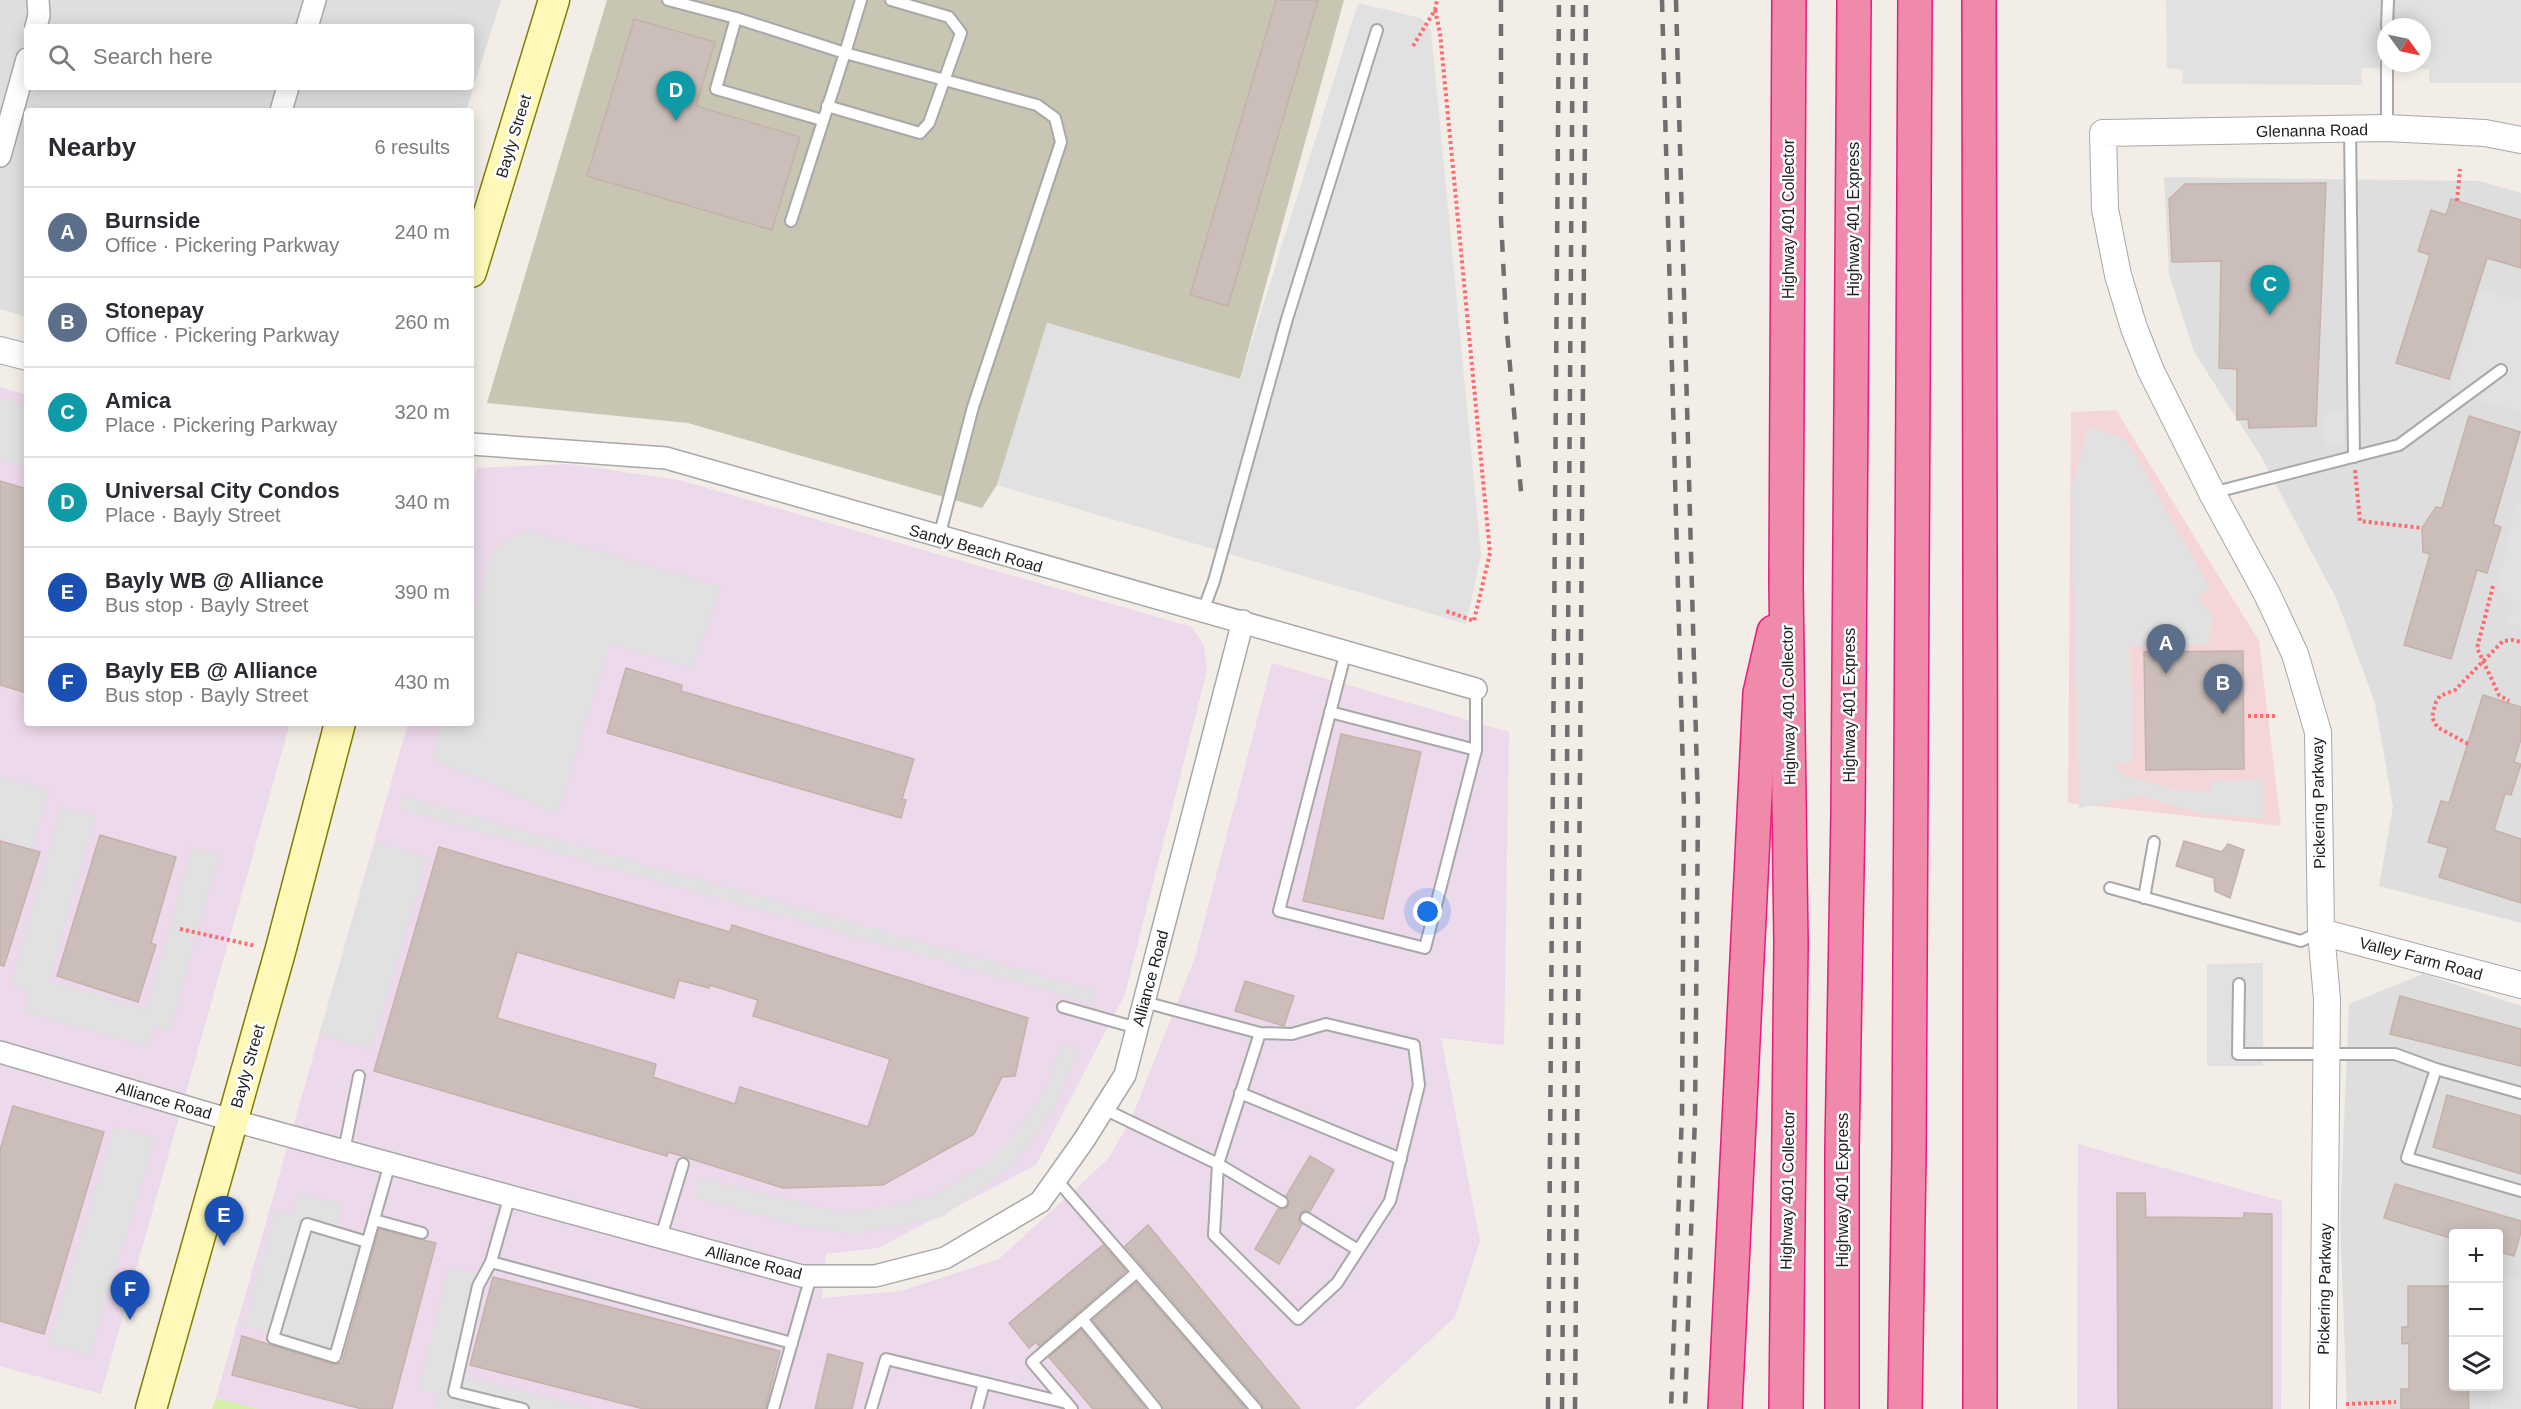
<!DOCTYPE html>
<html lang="en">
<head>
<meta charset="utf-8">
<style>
  body { margin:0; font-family:Helvetica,sans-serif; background:#f2f2f3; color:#2b2b33 }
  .controls { position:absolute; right:18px; bottom:18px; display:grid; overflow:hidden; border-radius:6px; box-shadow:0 3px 15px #0003 }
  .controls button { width:54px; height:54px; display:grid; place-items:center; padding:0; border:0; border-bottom:2px solid #e1e1e2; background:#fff; color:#2b2b33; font:30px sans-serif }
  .compass { position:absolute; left:2377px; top:18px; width:54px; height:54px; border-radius:50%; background:#fff; box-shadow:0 3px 15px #0003; rotate:123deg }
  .you { position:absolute; left:1428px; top:912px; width:21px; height:21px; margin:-15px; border:4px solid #fff; border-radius:50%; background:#1a73e8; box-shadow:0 0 0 9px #1a73e833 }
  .badge { display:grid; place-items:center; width:39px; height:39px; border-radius:50%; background:#d2001d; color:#fff; font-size:20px; font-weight:700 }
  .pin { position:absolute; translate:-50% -50px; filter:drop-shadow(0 2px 3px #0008) }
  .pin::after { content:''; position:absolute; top:32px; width:21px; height:18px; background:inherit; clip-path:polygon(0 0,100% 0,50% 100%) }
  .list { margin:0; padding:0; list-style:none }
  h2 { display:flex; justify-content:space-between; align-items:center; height:78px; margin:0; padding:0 24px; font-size:26px }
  h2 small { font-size:20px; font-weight:400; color:#7c7c81 }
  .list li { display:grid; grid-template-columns:39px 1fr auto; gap:18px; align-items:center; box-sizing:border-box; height:90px; padding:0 24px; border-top:2px solid #e1e1e2 }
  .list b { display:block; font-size:22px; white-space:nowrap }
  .list p { margin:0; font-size:20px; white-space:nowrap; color:#7c7c81 }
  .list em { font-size:20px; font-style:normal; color:#7c7c81 }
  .icon { flex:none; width:33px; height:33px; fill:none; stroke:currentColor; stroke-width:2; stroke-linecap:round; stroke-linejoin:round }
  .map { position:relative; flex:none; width:2521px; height:1409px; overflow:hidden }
  .search { position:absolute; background:#fff; box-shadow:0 3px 15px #0003; left:24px; top:24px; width:450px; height:66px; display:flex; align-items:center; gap:15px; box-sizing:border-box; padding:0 21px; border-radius:6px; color:#7c7c81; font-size:22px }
  .panel { position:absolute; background:#fff; box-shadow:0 3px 15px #0003; left:24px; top:108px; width:450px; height:618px; border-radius:6px }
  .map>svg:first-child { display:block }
</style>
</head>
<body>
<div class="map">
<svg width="2521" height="1409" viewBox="0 0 2521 1409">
  <rect width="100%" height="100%" fill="#f2ede7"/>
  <g fill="#dfdede" fill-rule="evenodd">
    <path d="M0 0H501L466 111H27V317L0 309ZM27 27H471V87H27Z"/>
    <path d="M2164 177 2479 181 2521 193V923L2379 886 2393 807 2375 703 2337 600 2259 453 2194 352 2169 274Z"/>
    <path d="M2423 974 2521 1006V1409H2347L2340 1221 2349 1004ZM2454 1234H2498V1386H2454Z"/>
  </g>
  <path fill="#f4d6d9" d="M2116 410 2259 641 2281 826 2068 803 2071 412Z"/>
  <g fill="#ecd9eb">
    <path d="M0 387 27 395V723H290L101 1394 0 1366Z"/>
    <path d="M569 464 679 480 1192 627 1204 646 1207 670 1125 994 1036 1165 878 1248 826 1254 822 1298 901 1291 999 1259 1108 1159 1131 1120 1194 960 1272 663 1509 732 1504 1045 1441 1038 1480 1241 1455 1317 1355 1409H258L216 1398 408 723H471V499L477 468Z"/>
    <path d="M2078 1144 2282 1201 2281 1409H2077Z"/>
  </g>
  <path fill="#c8c5b2" d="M607 0H1344L1240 379 1047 323 997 485 982 508 688 423 487 403Z"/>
  <path fill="#d6f0aa" d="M216 1398 258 1409H212Z"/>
  <g fill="#e1e1e1" fill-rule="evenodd">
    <path d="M2166 0H2521V83H2429V69L2361 68 2362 85 2182 84 2183 70 2167 68ZM2386 27H2422V63H2386Z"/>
    <path d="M1358 3 1421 18 1431 30 1481 555 1466 624 997 485 1047 323 1240 379Z"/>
    <path d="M2481 290 2521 301V412L2449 392Z"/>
    <path d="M0 398 27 406V467L0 459Z"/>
    <path d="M2324 412 2344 413V445H2324Z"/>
    <path d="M2088 427 2123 438 2134 453 2210 588 2197 597 2212 613 2209 644 2130 646 2132 762 2114 764 2122 775 2175 789 2210 792 2211 782 2262 779 2264 819 2199 813 2140 796 2079 808 2072 488Z"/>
    <path d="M2516 502 2521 503V627L2508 623 2513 607 2498 586Z"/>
    <path d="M526 530 721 587 692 668 610 644 557 814 432 758 442 723H471V623L494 550Z"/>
    <path d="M0 777 49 791 32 848 0 839Z"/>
    <path d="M403 797 1096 991 1092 1003 400 809Z"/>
    <path d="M61 807 95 817 49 982 147 1009 192 847 219 855 170 1031 154 1027 148 1047 24 1012 30 991 11 985Z"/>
    <path d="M376 843 428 858 371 1050 319 1034Z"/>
    <path d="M2263 963V1066H2207V964Z"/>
    <path d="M1061 1045 1079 1048 1055 1107 1014 1165 942 1217 855 1234 803 1227 694 1198 699 1178 846 1214 928 1197 982 1168 1015 1135 1047 1088Z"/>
    <path d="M115 1126 156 1138 89 1356 48 1344Z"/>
    <path d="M298 1193 342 1204 337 1226 369 1234 339 1351 244 1327 275 1210 292 1214Z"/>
    <path d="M449 1267 487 1276 462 1376 594 1409H434L438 1395 418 1390Z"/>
    <path d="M2499 1273 2521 1280V1409H2490V1387L2498 1386Z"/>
  </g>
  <g fill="#cbbeba" stroke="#c5b1a8" stroke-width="1.5" fill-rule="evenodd">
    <path d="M1276 0H1318L1228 306 1190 295Z"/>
    <path d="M634 19 715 42 696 106 800 137 772 230 587 176Z"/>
    <path d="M2326 183 2316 426 2249 428 2248 419 2237 420V369L2219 368 2221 261 2172 262 2169 199 2185 184Z"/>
    <path d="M2451 199 2521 220V268L2487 258 2449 379 2396 363 2430 255 2418 251 2431 210 2446 215Z"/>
    <path d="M2469 416 2520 432 2493 524 2501 527 2487 573 2477 570 2451 659 2404 645 2430 554 2423 552 2422 528 2436 507 2442 508Z"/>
    <path d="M0 481 27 489V693L0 685Z"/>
    <path d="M2243 651 2244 769 2146 770 2144 652Z"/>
    <path d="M626 668 682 685 681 691 914 759 902 799 906 800 901 818 607 733Z"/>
    <path d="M2483 695 2521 707V739L2514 762 2521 764 2511 795 2505 794 2494 830 2521 839V903L2439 877 2448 848 2428 842 2441 801 2449 803Z"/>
    <path d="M1341 734 1421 752 1383 919 1303 901Z"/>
    <path d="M100 835 176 857 151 943 156 945 138 1002 57 976Z"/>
    <path d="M0 841 40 852 4 966 0 965Z"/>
    <path d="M2184 841 2222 852 2228 844 2244 850 2230 898 2215 891 2214 878 2176 866Z"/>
    <path d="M439 847 730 932 732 925 1028 1018 1015 1076 1002 1077 974 1134 883 1185 783 1188 685 1157 668 1152 667 1156 374 1071ZM517 952 674 998 679 980 709 988 710 985 758 1000 753 1016 890 1059 868 1127 740 1087 735 1104 653 1077 656 1064 497 1018Z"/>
    <path d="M1245 981 1294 996 1284 1026 1235 1011Z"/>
    <path d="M2400 996 2521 1029V1066L2390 1034Z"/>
    <path d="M2447 1095 2521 1116V1174L2433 1147Z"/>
    <path d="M13 1106 104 1132 44 1334 0 1321V1150Z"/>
    <path d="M1310 1156 1334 1170 1310 1211H1303L1299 1215V1221L1302 1224 1279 1264 1255 1249 1278 1209H1285L1289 1205 1286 1196Z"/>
    <path d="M2395 1184 2521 1221V1232L2514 1256 2499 1252V1233H2454V1239L2384 1218Z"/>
    <path d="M2117 1193H2145L2146 1217 2244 1218V1213L2272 1214V1409H2118Z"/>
    <path d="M1148 1225 1300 1409H1263L1262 1404 1125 1246Z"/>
    <path d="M379 1229 436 1243 392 1409H362L232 1375 242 1336 333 1364 342 1363Z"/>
    <path d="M1103 1245 1126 1271 1039 1346 1036 1342 1029 1348 1009 1323Z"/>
    <path d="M493 1277 780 1351 765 1409H644L470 1365Z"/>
    <path d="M1136 1283 1246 1409H1163L1093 1320Z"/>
    <path d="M2408 1286H2454V1386H2468L2469 1409H2401V1389H2409V1343L2402 1344V1327H2408Z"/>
    <path d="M1081 1330 1146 1409H1093L1049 1357Z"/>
    <path d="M828 1354 863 1363 852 1409H815Z"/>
  </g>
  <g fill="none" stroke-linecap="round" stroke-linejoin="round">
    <defs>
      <g id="service">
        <path d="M668 0 736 18 845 53 791 221"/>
        <path d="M861 0 845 53 1037 105 1055 118 1061 142 973 407 939 537"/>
        <path d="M736 18 716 89 822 120"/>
        <path d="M2387 27 2388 0"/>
        <path d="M827 106 920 133 929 123 961 33 949 17 891 0"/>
        <path d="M2387 128V63"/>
        <path d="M2350 129 2354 457"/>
        <path d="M2212 493 2399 445 2501 370"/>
        <path d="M1203 611 1214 581 1287 319 1377 30"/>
        <path d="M1346 651 1279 911 1425 948 1476 750V689"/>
        <path d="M1330 712 1476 750"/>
        <path d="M2110 888 2301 941 2320 932"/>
        <path d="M2144 898 2154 842"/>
        <path d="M2239 984 2238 1054H2395L2436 1069 2521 1093"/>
        <path d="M1144 1002 1260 1033 1292 1034 1326 1024 1414 1045 1419 1085 1390 1201 1337 1283 1298 1319 1214 1235 1218 1164 1260 1033"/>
        <path d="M1063 1007 1137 1028"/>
        <path d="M2436 1069 2407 1158 2521 1191"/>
        <path d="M1240 1093 1401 1159"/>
        <path d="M1104 1109 1218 1164 1282 1202"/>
        <path d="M344 1151 359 1076"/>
        <path d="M1056 1179 1256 1409"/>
        <path d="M510 1195 491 1262 478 1286 454 1392 523 1409"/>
        <path d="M1306 1218 1358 1250"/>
        <path d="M374 1220 422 1233"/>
        <path d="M661 1237 683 1164"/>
        <path d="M367 1242 307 1224 273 1338 335 1357 390 1163"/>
        <path d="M491 1262 792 1343"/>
        <path d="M1082 1319 1156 1409"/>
        <path d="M773 1409 811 1276"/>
        <path d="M871 1409 886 1359 1067 1403"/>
        <path d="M977 1409 984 1383"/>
        <path d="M1072 1409 1032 1362 1137 1272"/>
      </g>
      <g id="minor">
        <path d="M36 27 39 15 38 0"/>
        <path d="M307 27 315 0"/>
        <path d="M281 111 288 87"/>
        <path d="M0 156 27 59"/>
        <path d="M471 444 666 458 1476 689"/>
        <path d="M0 1052 231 1120 802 1276H875L945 1258 1040 1202 1084 1140 1125 1075 1243 621"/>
      </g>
      <g id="tertiary">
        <path d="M0 350 27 357"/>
        <path d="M2321 932 2521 985"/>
        <path d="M2323 1409 2327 999 2321 932 2318 732 2295 654 2267 594 2212 493 2151 371 2134 328 2118 275 2105 209 2103 133 2387 128 2485 133 2521 140"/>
      </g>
      <g id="secondary">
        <path d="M471 272 554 0"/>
        <path d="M151 1409 280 952 340 723"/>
      </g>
      <g id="motorway">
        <path d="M1979 0C1977 470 1984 939 1980 1409"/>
        <path d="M1725 1409 1760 693 1774 632"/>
        <path d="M1786 1409 1791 943 1786 583 1789 0"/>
        <path d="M1842 1409V1149L1848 813 1854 0"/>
        <path d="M1905 1409 1909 1154 1915 0"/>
      </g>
    </defs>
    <use href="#service" stroke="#a8a8a8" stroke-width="14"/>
    <use href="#minor" stroke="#a8a8a8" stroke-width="24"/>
    <use href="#tertiary" stroke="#a8a8a8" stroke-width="28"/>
    <use href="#secondary" stroke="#807d00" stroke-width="33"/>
    <use href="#motorway" stroke="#ea1a7e" stroke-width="36"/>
    <g stroke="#ff6b71" stroke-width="4" stroke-dasharray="3 3" stroke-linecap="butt">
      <path d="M1435 10 1440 33 1490 553 1474 621 1446 611"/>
      <path d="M1413 46 1435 10 1437 0"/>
      <path d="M2457 201 2460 169"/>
      <path d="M2355 470 2360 521 2422 528"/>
      <path d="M2493 586 2477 648 2499 695 2509 701"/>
      <path d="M2248 716H2275"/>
      <path d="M2468 744 2437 727 2432 717 2436 702 2440 696 2455 690 2503 641 2512 640 2521 642"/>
      <path d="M180 929 256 946"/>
      <path d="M2346 1404 2396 1402"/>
    </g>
    <use href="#service" stroke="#fff" stroke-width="10"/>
    <use href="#minor" stroke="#fff" stroke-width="21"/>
    <use href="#tertiary" stroke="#fff" stroke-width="26"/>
    <use href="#secondary" stroke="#fff9b9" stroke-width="30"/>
    <use href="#motorway" stroke="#ef8aaa" stroke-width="33"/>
    <g stroke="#6f6f6f" stroke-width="4.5" stroke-dasharray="12 12" stroke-linecap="butt">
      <path d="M1501 0V219L1506 320 1522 503"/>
      <path d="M1662 0 1684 809 1682 1113 1671 1409"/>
      <path d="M1676 0 1698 810 1695 1116 1685 1409"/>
      <path d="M1548 1409 1559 0"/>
      <path d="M1562 1409 1573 0"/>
      <path d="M1575 1409 1586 0"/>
    </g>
  </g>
  <g text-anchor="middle" stroke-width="5" stroke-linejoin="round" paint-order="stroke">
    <g font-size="16" fill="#212121" stroke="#fff">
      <text transform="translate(2312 130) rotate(-1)" y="6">Glenanna Road</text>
      <text transform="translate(513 136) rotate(-73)" y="6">Bayly Street</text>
      <text transform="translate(1788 219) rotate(-90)" y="6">Highway 401 Collector</text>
      <text transform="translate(1853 219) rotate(-90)" y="6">Highway 401 Express</text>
      <text transform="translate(976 548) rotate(16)" y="6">Sandy Beach Road</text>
      <text transform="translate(1788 705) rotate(-91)" y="6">Highway 401 Collector</text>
      <text transform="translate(1849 705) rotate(-90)" y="6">Highway 401 Express</text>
      <text transform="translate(2318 803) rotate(-91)" y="6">Pickering Parkway</text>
      <text transform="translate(2421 958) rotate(15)" y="6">Valley Farm Road</text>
      <text transform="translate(1150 978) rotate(-75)" y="6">Alliance Road</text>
      <text transform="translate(247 1066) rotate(-74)" y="6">Bayly Street</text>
      <text transform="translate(164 1100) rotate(16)" y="6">Alliance Road</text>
      <text transform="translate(1787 1190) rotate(-89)" y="6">Highway 401 Collector</text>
      <text transform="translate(1842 1190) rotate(-90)" y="6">Highway 401 Express</text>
      <text transform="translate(754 1262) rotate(14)" y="6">Alliance Road</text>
      <text transform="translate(2324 1289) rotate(-89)" y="6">Pickering Parkway</text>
    </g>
  </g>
</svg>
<div class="controls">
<button>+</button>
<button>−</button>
<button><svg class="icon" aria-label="layers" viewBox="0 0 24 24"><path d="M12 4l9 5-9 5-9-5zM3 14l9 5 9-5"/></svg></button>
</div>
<svg class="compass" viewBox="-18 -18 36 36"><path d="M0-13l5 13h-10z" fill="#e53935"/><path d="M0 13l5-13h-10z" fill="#7c7c81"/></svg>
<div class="you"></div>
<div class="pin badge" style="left:2166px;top:674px;background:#5c6f8a">A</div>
<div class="pin badge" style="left:2223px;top:714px;background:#5c6f8a">B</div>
<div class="pin badge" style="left:2270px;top:315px;background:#0f9aa8">C</div>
<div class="pin badge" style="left:676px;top:121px;background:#0f9aa8">D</div>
<div class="pin badge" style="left:224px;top:1246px;background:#1a4fb4">E</div>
<div class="pin badge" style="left:130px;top:1320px;background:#1a4fb4">F</div>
<div class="search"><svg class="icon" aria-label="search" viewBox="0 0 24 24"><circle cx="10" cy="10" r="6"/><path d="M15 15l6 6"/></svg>Search here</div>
<section class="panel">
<h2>Nearby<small>6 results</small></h2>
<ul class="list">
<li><span class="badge" style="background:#5c6f8a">A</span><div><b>Burnside</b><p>Office · Pickering Parkway</p></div><em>240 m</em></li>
<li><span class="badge" style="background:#5c6f8a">B</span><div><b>Stonepay</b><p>Office · Pickering Parkway</p></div><em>260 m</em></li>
<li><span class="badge" style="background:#0f9aa8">C</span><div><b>Amica</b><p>Place · Pickering Parkway</p></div><em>320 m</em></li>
<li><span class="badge" style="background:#0f9aa8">D</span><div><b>Universal City Condos</b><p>Place · Bayly Street</p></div><em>340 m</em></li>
<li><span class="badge" style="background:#1a4fb4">E</span><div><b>Bayly WB @ Alliance</b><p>Bus stop · Bayly Street</p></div><em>390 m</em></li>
<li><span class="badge" style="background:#1a4fb4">F</span><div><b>Bayly EB @ Alliance</b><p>Bus stop · Bayly Street</p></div><em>430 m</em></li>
</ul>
</section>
</div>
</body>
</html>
